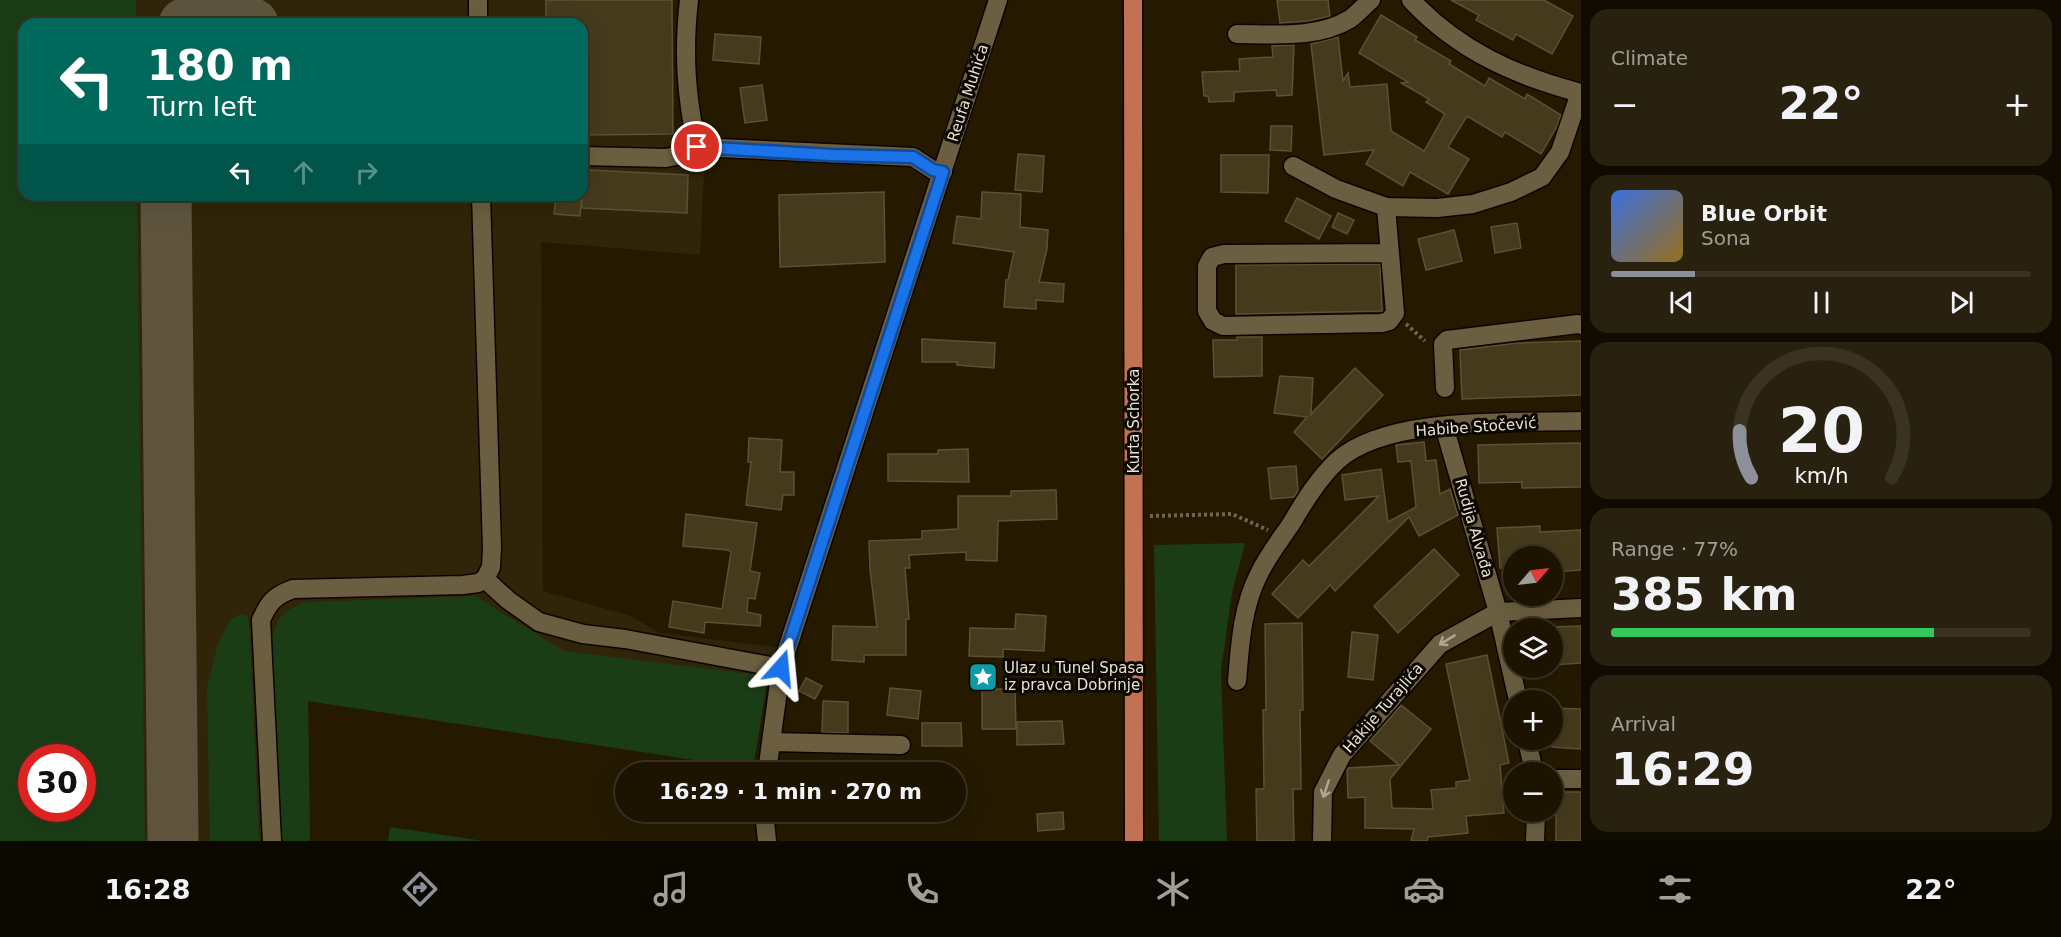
<!DOCTYPE html>
<html lang="en">
<head>
<meta charset="utf-8">
<style>
	:root { --surface:#1c1400; --page:#29210f; --text:#f1f3f6; --muted:#a09e99; --line:#3a3322; --accent:#8c9099 }
	body { margin:0; font-family:"DejaVu Sans",sans-serif; background:var(--page); color:var(--text); height:100vh; display:flex; flex-direction:column; font-size:22px; white-space:nowrap }
	* { box-sizing:border-box; margin:0 }
	p { font-size:20px; color:var(--muted) }
	.icon { flex:none; width:33px; height:33px; fill:none; stroke:currentColor; stroke-width:2; stroke-linecap:round; stroke-linejoin:round }
	.map { position:relative; flex:1; overflow:hidden }
	.details { display:flex; flex-direction:column; gap:9px; padding:9px; background:#0f0b00; width:480px }
	.details>* { flex:none }
	.guide { position:absolute; left:18px; top:18px; width:570px; height:183px; border-radius:18px; box-shadow:0 6px 24px #0002,0 0 0 2px var(--line); background:#00695c; color:#fff; overflow:hidden }
	.needle { width:39px; rotate:62deg }
	.tools { position:absolute; left:1503px; top:546px; display:grid; gap:12px }
	.tools a { display:grid; place-items:center; width:60px; height:60px; border-radius:50%; background:var(--surface); box-shadow:0 6px 24px #0002,0 0 0 2px var(--line); font-size:30px }
	.speed { position:absolute; left:18px; top:744px; display:flex; gap:12px; font-size:30px; font-weight:700; text-align:center }
	.speed>* { display:grid; place-content:center; width:78px; height:78px; border-radius:50%; background:var(--surface); box-shadow:0 6px 24px #0002,0 0 0 2px var(--line); line-height:1 }
	.speed .limit { border:9px solid #d22; background:#fff; color:#111 }
	.pin { position:absolute; display:grid; place-items:center; width:51px; height:51px; color:#fff; margin:-26px; border:3px solid #fff; border-radius:50%; box-shadow:0 2px 6px #0007 }
	.me { position:absolute; width:66px; margin:-33px; rotate:18deg; stroke-linejoin:round; filter:drop-shadow(0 0 4px #0008) }
	.turn { display:flex; align-items:center; gap:21px; height:126px; padding:0 30px; font-size:27px }
	.turn .icon { width:78px; height:78px; stroke-width:2.5 }
	.turn b { display:block; font-size:42px; line-height:51px }
	.lanes { display:flex; align-items:center; height:57px; padding:0 30px; background:#0003; justify-content:center; gap:30px; direction:ltr }
	.lanes .off { opacity:.35 }
	.big { font-size:45px; font-weight:700; line-height:1.1 }
	.details .tile { flex:1; display:flex; flex-direction:column; justify-content:center; gap:9px; min-width:0; padding:0 21px; border-radius:18px; background:var(--page) }
	.details .dial { align-items:center; gap:0 }
	.dial svg { height:156px; overflow:visible; fill:none; stroke:var(--line); stroke-width:7; stroke-linecap:round; text-anchor:middle }
	.dial text { fill:var(--text); stroke:none }
	.song { display:flex; align-items:center; gap:18px }
	.cover { width:72px; height:72px; border-radius:9px; background:linear-gradient(135deg,hsl(220 70% 55%),hsl(40 70% 35%)) }
	.played { height:6px; border-radius:3px; background:linear-gradient(90deg,var(--accent) 20%,var(--line) 20%) }
	.keys { display:flex; justify-content:space-around; direction:ltr }
	.heat { display:flex; justify-content:space-between; align-items:center; font-size:33px; direction:ltr }
	.charge { height:9px; border-radius:4px; background:linear-gradient(90deg,#34c759 77%,var(--line) 0) }
	.trip { position:absolute; left:615px; top:762px; width:351px; height:60px; border-radius:30px; background:var(--surface); box-shadow:0 6px 24px #0002,0 0 0 2px var(--line); font-weight:700; line-height:60px; text-align:center }
	.tab-bar { display:flex; height:96px; justify-content:space-around; align-items:center; background:#0b0800; color:var(--muted) }
	.tab-bar .icon { width:42px; height:42px }
	.tab-bar .current { color:var(--accent) }
	.tab-bar b { font-size:27px; color:var(--text) }
	main { display:flex; flex:1; min-height:0 }
	.map>svg:first-child { display:block }
	.built { fill:#302509; fill-rule:evenodd }
	.green { fill:#1a3d16; fill-rule:evenodd }
	.lines { fill:none; stroke-linecap:round; stroke-linejoin:round }
	.taxiway { stroke:#5e543e; stroke-width:51 }
	.building { fill:#453a1c; stroke:#5d5133; stroke-width:1.5 }
	.minor-casing { stroke:#0e0500; stroke-width:21 }
	.major-casing { stroke:#0e0500; stroke-width:21 }
	.path { stroke:#6f664f; stroke-width:4; stroke-dasharray:3 3; stroke-linecap:butt }
	.minor { stroke:#6c5f41; stroke-width:18 }
	.major { stroke:#c27253; stroke-width:18 }
	.oneway { stroke:#b1a790 }
	.route-casing { stroke:#114b97; stroke-width:15 }
	.route { stroke:#1a73e8; stroke-width:10 }
	.labels { text-anchor:middle; dominant-baseline:central; stroke-width:6; stroke-linejoin:round; paint-order:stroke }
	.street-label { font-size:15px; fill:#e9e2d1; stroke:#0a0600 }
	.poi-label { font-size:15px; fill:#e9e2d1; stroke:#0a0600; text-anchor:start }
</style>
</head>
<body>
<main>
<div class="map">
<svg width="1581" height="841" viewBox="0 0 1581 841">
	<rect width="100%" height="100%" fill="#251a00"/>
	<!-- built -->
	<path class="built" d="M 0,0 L 672,0 L 672,151 L 705,152 L 700,255 L 541,242 L 543,591 L 631,616 L 659,633 L 777,647 L 768,676 L 753,769 L 308,701 L 310,841 L 0,841 ZM 24,24 L 582,24 L 582,195 L 24,195 ZM 32,758 L 82,758 L 82,808 L 32,808 Z"/>
	<!-- green -->
	<g class="green">
		<path d="M 0,0 L 136,0 L 136,24 L 24,24 L 24,195 L 137,195 L 145,841 L 0,841 ZM 32,758 L 82,758 L 82,808 L 32,808 Z"/>
		<polygon points="1245,543 1232,593 1221,671 1227,841 1159,841 1154,545"/>
		<path d="M 475,596 L 564,651 L 768,676 L 753,769 L 308,701 L 310,841 L 278,841 L 271,640 C 277,617 285,609 307,602 Z"/>
		<polygon points="241,614 248,616 250,633 259,841 210,841 207,688 218,644 231,619"/>
		<polygon points="390,827 484,841 388,841"/>
	</g>
	<g class="lines">
		<!-- taxiway -->
		<g class="taxiway">
			<path d="M 184,24 C 208,11 229,10 253,24"/>
			<polyline points="166,195 173,841"/>
		</g>
	</g>
	<!-- building -->
	<g class="building">
		<polygon points="546,0 672,0 673,134 582,135 582,24 546,24"/>
		<polygon points="1277,0 1328,0 1330,16 1308,21 1280,23"/>
		<polygon points="1451,0 1544,0 1573,16 1552,54 1516,34 1513,40 1476,20 1479,15"/>
		<polygon points="1381,15 1417,37 1415,40 1451,61 1449,64 1485,86 1489,78 1525,99 1527,94 1561,115 1557,126 1541,154 1505,132 1502,137 1467,116 1448,147 1469,159 1448,194 1410,172 1403,186 1366,164 1374,150 1324,155 1311,44 1338,37 1343,81 1348,73 1350,87 1387,84 1391,131 1424,151 1445,114 1426,102 1429,99 1401,83 1408,82 1359,53"/>
		<polygon points="715,34 761,37 759,64 713,60"/>
		<polygon points="1294,45 1292,95 1277,96 1276,90 1234,92 1234,101 1209,102 1208,96 1204,96 1202,72 1240,71 1239,59 1273,57 1272,46"/>
		<polygon points="762,85 767,120 745,123 740,88"/>
		<polygon points="1271,126 1292,126 1291,151 1270,150"/>
		<polygon points="1018,154 1044,156 1042,192 1015,190"/>
		<polygon points="1221,155 1269,155 1268,193 1221,192"/>
		<polygon points="590,170 688,175 687,213 582,208 582,175 589,175"/>
		<polygon points="884,192 885,262 780,267 779,195"/>
		<polygon points="982,192 1021,194 1020,227 1048,230 1047,249 1039,282 1064,284 1063,302 1036,300 1036,309 1004,307 1006,280 1008,280 1014,252 953,243 957,216 981,219"/>
		<polygon points="556,195 582,195 580,216 554,214"/>
		<polygon points="1297,198 1331,216 1319,239 1285,221"/>
		<polygon points="1338,213 1354,220 1347,234 1332,227"/>
		<polygon points="1517,223 1521,248 1495,253 1491,227"/>
		<polygon points="1454,230 1462,261 1426,270 1418,239"/>
		<polygon points="1380,264 1382,311 1236,314 1236,265"/>
		<polygon points="1237,337 1262,337 1262,376 1214,377 1213,340 1237,340"/>
		<polygon points="922,339 995,343 994,368 957,365 957,362 922,362"/>
		<polygon points="1581,341 1581,395 1462,399 1460,350 1518,343"/>
		<polygon points="1355,368 1383,395 1322,459 1294,432 1307,417 1274,413 1280,376 1313,378 1311,414"/>
		<polygon points="749,438 782,440 780,472 794,472 794,495 783,495 781,510 746,505 751,462 748,462"/>
		<polygon points="1424,442 1426,461 1436,460 1440,494 1450,489 1458,515 1419,536 1409,517 1335,591 1330,585 1298,618 1272,594 1303,560 1309,566 1379,496 1345,500 1342,475 1381,469 1388,522 1416,507 1411,461 1398,462 1396,445"/>
		<polygon points="1581,443 1581,487 1522,488 1522,482 1479,483 1478,445"/>
		<polygon points="968,449 969,482 888,481 888,454 938,454 938,450"/>
		<polygon points="1296,466 1298,491 1294,497 1271,499 1268,468"/>
		<polygon points="1056,490 1057,519 998,521 997,561 966,560 966,552 909,555 910,568 905,568 909,619 906,619 906,655 864,655 864,662 832,660 833,626 877,627 870,569 869,541 922,539 922,531 958,529 958,496 1011,496 1011,491"/>
		<polygon points="686,514 757,523 750,571 760,573 755,599 748,598 747,612 761,615 760,626 705,622 704,633 669,627 673,601 722,609 731,552 728,550 683,546"/>
		<polygon points="1540,526 1540,532 1581,530 1581,570 1552,572 1552,556 1514,556 1514,567 1500,568 1497,528"/>
		<polygon points="1434,549 1459,575 1398,633 1374,606"/>
		<polygon points="1016,614 1046,616 1044,651 1003,649 1003,657 969,656 970,628 1015,629"/>
		<polygon points="1302,623 1303,710 1300,710 1301,789 1293,789 1294,841 1257,841 1256,789 1264,789 1263,710 1266,710 1265,624"/>
		<polygon points="1581,626 1581,663 1552,665 1552,627"/>
		<polygon points="1352,632 1378,635 1373,680 1348,677"/>
		<polygon points="1487,655 1509,763 1500,765 1504,813 1466,816 1468,833 1428,837 1427,841 1411,841 1414,829 1365,828 1365,797 1348,798 1347,770 1348,768 1399,765 1370,741 1401,705 1431,729 1390,779 1392,808 1433,809 1431,790 1456,788 1456,782 1470,780 1446,664"/>
		<polygon points="806,678 822,686 815,699 799,691"/>
		<polygon points="890,688 921,691 918,719 887,715"/>
		<polygon points="982,689 1015,689 1016,729 982,729"/>
		<polygon points="823,701 848,702 848,733 822,732"/>
		<polygon points="1552,708 1581,709 1581,749 1552,747"/>
		<polygon points="1062,721 1064,744 1017,745 1017,722"/>
		<polygon points="922,723 961,723 962,746 922,746"/>
		<rect x="1556" y="792" width="25" height="49"/>
		<polygon points="1063,812 1064,829 1038,831 1037,814"/>
	</g>
	<g class="lines">
		<!-- minor casing -->
		<g class="minor-casing">
			<g id="minor">
				<polyline points="478,0 478,24"/>
				<path d="M 1411,0 C 1458,50 1515,76 1581,93"/>
				<path d="M 1237,34 C 1274,34 1317,39 1350,19 C 1357,14 1364,6 1371,0"/>
				<polyline points="697,147 913,157 933,170 943,172"/>
				<path d="M 582,156 L 666,158 L 694,152 L 697,147 C 686,95 683,53 689,0"/>
				<polyline points="1293,166 1336,189 1386,207 1437,208 1473,204 1511,192 1542,177 1560,152 1580,93"/>
				<polyline points="481,195 492,548 491,567 485,579 508,600 539,622 583,634 625,639 781,668"/>
				<polyline points="1386,207 1395,313 1389,321 1382,323 1223,326 1213,321 1207,311 1207,266 1212,257 1224,254 1390,253"/>
				<polyline points="1445,388 1443,344 1447,340 1578,324 1581,325"/>
				<polyline points="1444,426 1498,612 1518,700"/>
				<path d="M 1237,681 C 1240,645 1242,607 1259,574 C 1267,557 1280,540 1291,524 C 1304,502 1318,479 1337,461 C 1387,415 1515,423 1581,421"/>
				<polyline points="1527,740 1534,772"/>
				<polyline points="772,742 901,745"/>
				<polyline points="767,772 781,668 998,0"/>
				<polyline points="1552,779 1581,779"/>
				<polyline points="764,812 767,841"/>
				<path d="M 272,841 L 261,620 C 269,602 274,596 293,589 L 463,585 L 478,583 L 485,579"/>
				<polyline points="1322,841 1323,792 1342,755 1440,644 1498,612 1581,608"/>
				<polyline points="1535,841 1536,812"/>
			</g>
		</g>
		<!-- major casing -->
		<g class="major-casing">
			<polyline id="major" points="1133,0 1134,841"/>
		</g>
		<!-- path -->
		<g class="path">
			<polyline points="1406,324 1425,341"/>
			<polyline points="1150,516 1232,514 1268,530"/>
		</g>
		<!-- minor -->
		<use href="#minor" class="minor"/>
		<!-- major -->
		<use href="#major" class="major"/>
	</g>
	<!-- one-way arrows -->
	<defs><path id="oneway-shaft" d="M-6 0H5M1.5-3L5.5 0L1.5 3" fill="none" stroke-width="1.6" stroke-linecap="round" stroke-linejoin="round" transform="scale(1.5)"/></defs>
	<g class="oneway">
		<use href="#oneway-shaft" transform="translate(1447 640) rotate(149)"/>
		<use href="#oneway-shaft" transform="translate(1326 789) rotate(108)"/>
	</g>
	<g class="lines">
		<!-- route casing -->
		<g class="route-casing">
			<polyline id="route" points="697,147 831,155 913,157 933,170 943,172 781,668"/>
		</g>
		<!-- route -->
		<use href="#route" class="route"/>
	</g>
	<!-- icons -->
	<defs>
		<g id="sight-square" transform="scale(1.5)"><rect x="-9" y="-9" width="18" height="18" rx="4" fill="#0f9aa8" stroke="#0a0600"/><path d="M0-6L1.8-2.2L6-1.7L2.9 1.2L3.7 5.4L0 3.3L-3.7 5.4L-2.9 1.2L-6-1.7L-1.8-2.2Z" fill="#fff"/></g>
	</defs>
	<g fill-rule="evenodd">
		<use href="#sight-square" x="983" y="677"/>
	</g>
	<g class="labels">
		<!-- street labels -->
		<g class="street-label">
			<text transform="translate(968 93) rotate(-72)">Reufa Muhića</text>
			<text transform="translate(1134 421) rotate(-90)">Kurta Schorka</text>
			<text transform="translate(1476 427) rotate(-4)">Habibe Stočević</text>
			<text transform="translate(1474 528) rotate(74)">Rudija Alvađa</text>
			<text transform="translate(1383 708) rotate(-49)">Hakije Turajlića</text>
		</g>
		<!-- poi labels -->
		<g class="poi-label">
			<text x="1004" y="668">Ulaz u Tunel Spasa<tspan x="1004" dy="17">iz pravca Dobrinje</tspan></text>
		</g>
	</g>
</svg>
<div class="tools">
<a><svg class="needle" viewBox="-14 -14 28 28"><path d="M0-13l5 13h-10z" fill="#e53935"/><path d="M0 13l5-13h-10z" fill="#a09e99"/></svg></a>
<a><svg class="icon" aria-label="layers" viewBox="0 0 24 24"><path d="M12 4l9 5-9 5-9-5zM3 14l9 5 9-5"/></svg></a>
<a>+</a>
<a>−</a>
</div>
<div class="speed"><div class="limit">30</div></div>
<div class="pin" style="left:697px;top:147px;background:#d93025"><svg class="icon" aria-label="arrive" viewBox="0 0 24 24"><path d="M6 21V4h12l-3 4 3 4H6"/></svg></div>
<svg class="me" style="left:781px;top:668px" viewBox="-20 -20 40 40"><path d="M0-17L14 15 0 8-14 15z" fill="#1a73e8" stroke="#fff" stroke-width="4"/></svg>
<div class="trip">16:29 · 1 min · 270 m</div>
<div class="guide">
<div class="turn"><svg class="icon" aria-label="left" viewBox="0 0 24 24"><path d="M17 20v-9H6M10 6l-5 5 5 5"/></svg><div><b>180 m</b>Turn left</div></div>
<div class="lanes"><svg class="icon" aria-label="left" viewBox="0 0 24 24"><path d="M17 20v-9H6M10 6l-5 5 5 5"/></svg><svg class="icon off" aria-label="ahead" viewBox="0 0 24 24"><path d="M12 20V5M6 11l6-6 6 6"/></svg><svg class="icon off" aria-label="right" viewBox="0 0 24 24"><path d="M7 20v-9h11M14 6l5 5-5 5"/></svg></div>
</div>
</div>
<section class="details">
<div class="tile"><p>Climate</p>
<div class="heat"><a>−</a><b class="big">22°</b><a>+</a></div>
</div>
<div class="tile">
<div class="song"><i class="cover"></i><div><b>Blue Orbit</b><p>Sona</p></div></div>
<div class="played"></div>
<div class="keys"><svg class="icon" aria-label="previous" viewBox="0 0 24 24"><path d="M18 5L8 12l10 7zM5 5v14"/></svg><svg class="icon" aria-label="pause" viewBox="0 0 24 24"><path d="M8 5v14M16 5v14"/></svg><svg class="icon" aria-label="next" viewBox="0 0 24 24"><path d="M6 5l10 7-10 7zM19 5v14"/></svg></div>
</div>
<div class="tile dial"><svg viewBox="0 0 100 80">
<path d="M14 69A42 42 0 1 1 86 69"/>
<path d="M14 69A42 42 0 0 1 8 45" stroke="#8c9099"/>
<text x="50" y="56" font-size="32" font-weight="700">20</text>
<text x="50" y="72" font-size="11">km/h</text>
</svg></div>
<div class="tile"><p>Range · 77%</p><b class="big">385 km</b><div class="charge"></div></div>
<div class="tile"><p>Arrival</p><b class="big">16:29</b></div>
</section>
</main>
<nav class="tab-bar">
<b>16:28</b>
<svg class="icon current" aria-label="directions" viewBox="0 0 24 24"><path d="M12 3l9 9-9 9-9-9zM9 14v-3h6M13 9l2 2-2 2"/></svg>
<svg class="icon" aria-label="music" viewBox="0 0 24 24"><path d="M9 18V5l10-2v13"/><circle cx="6" cy="18" r="3"/><circle cx="16" cy="16" r="3"/></svg>
<svg class="icon" aria-label="phone" viewBox="0 0 24 24"><path d="M5 4h4l2 5-3 2q2 4 5 5l2-3 5 2v4C11 20 4 13 5 4z"/></svg>
<svg class="icon" aria-label="climate" viewBox="0 0 24 24"><path d="M12 3v18M4 7l16 10M4 17L20 7"/></svg>
<svg class="icon" aria-label="car" viewBox="0 0 24 24"><path d="M5 17H2v-5l4-1 3-4h7l3 4 3 1v5h-3M9 17h6M6 11h13"/><circle cx="7" cy="17" r="2"/><circle cx="17" cy="17" r="2"/></svg>
<svg class="icon" aria-label="filters" viewBox="0 0 24 24"><path d="M4 7h16M4 17h16"/><circle cx="9" cy="7" r="2"/><circle cx="15" cy="17" r="2"/></svg>
<b>22°</b>
</nav>
</body>
</html>
